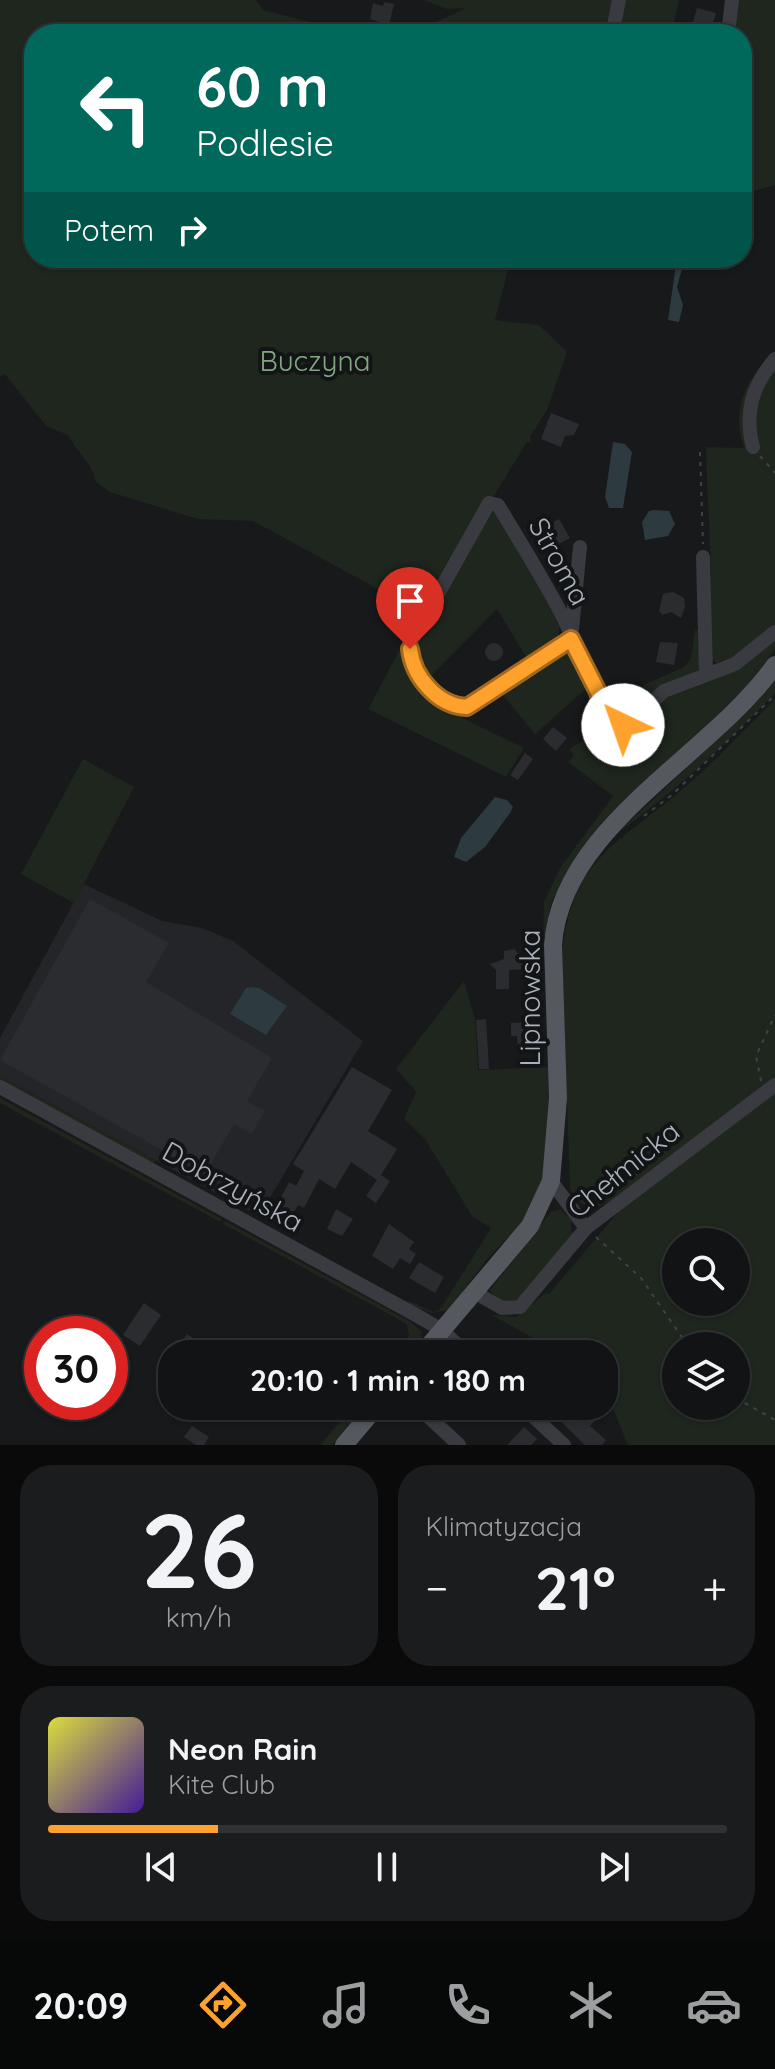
<!DOCTYPE html>
<html lang="pl">
<head>
<meta charset="utf-8">
<style>
	:root { --surface:#121314; --page:#1b1c1d; --text:#f1f3f6; --muted:#9c9ea0; --line:#313234; --accent:#fea22d }
	body { margin:0; font-family:Quicksand,sans-serif; background:var(--page); color:var(--text); height:100vh; display:flex; flex-direction:column; font-size:30px; white-space:nowrap }
	* { box-sizing:border-box; margin:0 }
	p { font-size:26px; color:var(--muted) }
	.icon { flex:none; width:44px; height:44px; fill:none; stroke:currentColor; stroke-width:2; stroke-linecap:round; stroke-linejoin:round }
	.map { position:relative; height:1445px; overflow:hidden }
	.sheet { display:flex; flex-direction:column; gap:20px; padding:20px; background:#0a0a0b; flex:1 }
	.sheet>* { flex:none }
	.banner { position:absolute; left:24px; top:24px; width:728px; height:244px; border-radius:32px; box-shadow:0 2px 6px #0004,0 0 0 2px var(--line); background:#00695c; color:#fff; overflow:hidden }
	.fabs { position:absolute; left:662px; top:1228px; display:grid; gap:16px }
	.fabs a { display:grid; place-items:center; width:88px; height:88px; border-radius:50%; background:var(--surface); box-shadow:0 2px 6px #0004,0 0 0 2px var(--line); font-size:40px }
	.speed { position:absolute; left:24px; top:1316px; display:flex; gap:16px; font-size:40px; font-weight:700; text-align:center }
	.speed>* { display:grid; place-content:center; width:104px; height:104px; border-radius:50%; background:var(--surface); box-shadow:0 2px 6px #0004,0 0 0 2px var(--line); line-height:1 }
	.speed .limit { border:12px solid #d22; background:#fff; color:#111 }
	.pin { position:absolute; display:grid; place-items:center; width:68px; height:68px; color:#fff; margin:-82px -34px; border-radius:50% 50% 50% 0; rotate:-45deg; box-shadow:0 0 8px #0007 }
	.pin .icon { rotate:45deg }
	.me { position:absolute; width:88px; margin:-44px; rotate:318deg; stroke-linejoin:round; filter:drop-shadow(0 0 6px #0008) }
	.turn { display:flex; align-items:center; gap:28px; height:168px; padding:0 40px; font-size:36px }
	.turn .icon { width:104px; height:104px; stroke-width:2.5 }
	.turn b { display:block; font-size:56px; line-height:68px }
	.then { display:flex; align-items:center; height:76px; padding:0 40px; background:#0003; gap:16px; font-size:30px }
	.big { font-size:60px; font-weight:800; line-height:1.1 }
	.sheet .tile { flex:1; display:flex; flex-direction:column; justify-content:center; gap:12px; min-width:0; padding:0 28px; border-radius:32px; background:var(--page) }
	.sheet .dial { align-items:center; gap:0 }
	.dial b { font-size:104px; line-height:1 }
	.song { display:flex; align-items:center; gap:24px }
	.cover { width:96px; height:96px; border-radius:12px; background:linear-gradient(135deg,hsl(60 70% 55%),hsl(260 70% 35%)) }
	.played { height:8px; border-radius:4px; background:linear-gradient(90deg,var(--accent) 25%,var(--line) 25%) }
	.keys { display:flex; justify-content:space-around; direction:ltr }
	.heat { display:flex; justify-content:space-between; align-items:center; font-size:44px; direction:ltr }
	.sheet .tiles { flex:1; display:grid; gap:20px; grid-template-columns:1fr 1fr }
	.tile:last-child { grid-column:span 2 }
	.trip { position:absolute; left:158px; top:1340px; width:460px; height:80px; border-radius:32px; background:var(--surface); box-shadow:0 2px 6px #0004,0 0 0 2px var(--line); font-weight:800; line-height:80px; text-align:center }
	.tabs { display:flex; height:128px; justify-content:space-around; align-items:center; background:#070808; color:var(--muted) }
	.tabs .icon { width:56px; height:56px }
	.tabs .active { color:var(--accent) }
	.tabs b { font-size:36px; color:var(--text) }
	.map>svg:first-child { display:block }
	.built { fill:#242528 }
	.green { fill:#1e261e; fill-rule:evenodd }
	.water { fill:#2d3a40 }
	.building { fill:#2b2c2f }
	.lines { fill:none; stroke-linecap:round; stroke-linejoin:round }
	.path { stroke:#3f4247; stroke-width:2; stroke-dasharray:4 6; stroke-linecap:butt }
	.minor { stroke:#393b40; stroke-width:14 }
	.major { stroke:#55585f; stroke-width:18 }
	.route-casing { stroke:#a5691d; stroke-width:20 }
	.route { stroke:#fea22d; stroke-width:14 }
	.labels { text-anchor:middle; dominant-baseline:central; stroke-width:8; stroke-linejoin:round; paint-order:stroke }
	.park-label { font-size:28px; fill:#82a780; stroke:#131416 }
	.street-label { font-size:28px; fill:#aab1bb; stroke:#131416 }
</style>
</head>
<body>
<div class="map">
<svg width="775" height="1445" viewBox="0 0 775 1445">
	<rect width="100%" height="100%" fill="#18191b"/>
	<!-- built -->
	<polygon class="built" points="84,884 162,921 202,928 233,941 363,1041 259,1216 0,1076 0,1038"/>
	<!-- green -->
	<g class="green">
		<path d="M 0,0 L 256,0 L 263,10 L 342,30 L 417,31 L 466,8 L 447,9 L 424,0 L 613,0 L 607,29 L 622,34 L 34,34 L 34,258 L 511,258 L 495,320 L 539,325 L 567,352 L 547,410 L 530,437 L 532,444 L 527,442 L 492,499 L 560,626 L 557,638 L 526,657 L 497,609 L 430,677 L 439,691 L 458,701 L 452,713 L 524,748 L 506,777 L 368,709 L 420,612 L 253,521 L 198,519 L 110,492 L 96,482 C 92,462 77,453 68,435 L 46,426 L 5,374 L 0,377 Z"/>
		<polygon points="622,0 679,0 672,34 618,23"/>
		<polygon points="734,0 775,0 775,185 750,192 742,189 742,34 730,34"/>
		<path d="M 775,349 L 748,396 L 744,424 L 749,446 L 757,445 C 751,416 756,393 775,369 L 775,626 L 733,658 L 716,663 C 701,652 711,627 711,610 C 712,556 707,501 706,447 L 744,448 C 730,404 747,381 775,349 Z"/>
		<polygon points="695,630 700,631 701,669 647,695 627,716 615,717 606,705 620,711 642,686 684,667 691,658"/>
		<path d="M 775,639 L 775,649 L 752,681 L 578,854 L 552,901 L 543,943 L 544,902 L 560,868 L 613,796 L 568,762 L 574,756 L 569,749 L 605,727 C 633,742 638,714 656,703 C 673,693 691,685 709,681 Z"/>
		<polygon points="559,652 569,654 588,687 535,734 498,689"/>
		<path d="M 775,679 L 775,693 C 726,745 673,793 615,835 L 741,717 Z"/>
		<path d="M 775,699 L 775,1445 L 628,1445 L 604,1387 L 604,1354 L 562,1354 L 492,1315 L 516,1317 L 546,1293 L 549,1294 L 626,1203 L 619,1195 C 599,1209 583,1215 570,1189 L 562,954 C 572,860 613,847 678,793 C 712,764 744,731 775,699 ZM 676,1242 L 736,1242 L 736,1302 L 676,1302 ZM 676,1346 L 736,1346 L 736,1406 L 676,1406 Z"/>
		<polygon points="83,759 134,787 74,903 21,874"/>
		<polygon points="464,981 475,1019 478,1070 548,1067 549,1137 544,1176 525,1220 487,1259 449,1310 432,1313 408,1304 409,1301 434,1312 441,1308 491,1228 472,1216 425,1139 404,1119 416,1092 396,1069"/>
		<polygon points="0,1076 155,1160 153,1164 0,1080"/>
		<polygon points="0,1098 222,1219 220,1222 0,1103"/>
		<path d="M 560,1209 L 571,1219 L 572,1237 L 523,1298 C 510,1303 497,1304 490,1290 L 551,1212 Z"/>
		<polygon points="225,1221 409,1321 421,1331 421,1341 410,1354 395,1354 409,1336 407,1324 223,1224"/>
		<polygon points="354,1406 365,1406 332,1445 320,1445"/>
	</g>
	<!-- water -->
	<g class="water">
		<polygon points="677,258 685,258 677,287 683,305 679,322 668,320"/>
		<polygon points="613,442 625,444 632,452 623,508 609,508 605,497"/>
		<polygon points="655,510 669,511 675,524 668,536 645,540 642,522 649,511"/>
		<polygon points="495,797 507,800 513,807 510,813 485,847 466,862 454,857 461,838"/>
		<polygon points="251,987 259,988 287,1006 266,1035 230,1014 246,988"/>
	</g>
	<!-- building -->
	<g class="building">
		<polygon points="384,2 394,4 389,25 370,19 373,3 383,6"/>
		<polygon points="697,8 716,13 712,27 693,22"/>
		<polygon points="551,413 579,424 574,435 565,436 561,447 541,439"/>
		<polygon points="547,516 550,524 559,519 570,538 545,551 531,526"/>
		<polygon points="673,592 684,598 685,607 681,618 671,612 662,615 659,611 663,594"/>
		<polygon points="660,642 678,643 674,665 656,662"/>
		<circle cx="494" cy="652" r="9"/>
		<polygon points="553,727 567,738 556,751 543,739"/>
		<polygon points="525,753 533,759 518,780 510,775"/>
		<polygon points="90,899 169,943 146,982 272,1058 247,1101 265,1111 252,1134 234,1124 205,1174 0,1060"/>
		<polygon points="514,949 520,955 527,955 528,969 509,970 509,989 496,989 496,970 490,964 504,959 504,951"/>
		<polygon points="486,1019 489,1069 479,1069 476,1020"/>
		<polygon points="530,1022 532,1047 518,1048 517,1036 511,1036 511,1023"/>
		<polygon points="352,1067 392,1090 368,1131 397,1149 381,1175 390,1181 376,1203 366,1196 377,1180 351,1162 335,1189 319,1179 304,1208 298,1205 293,1214 281,1207 284,1201 280,1199 289,1182 296,1186 304,1171 293,1164"/>
		<polygon points="336,1209 353,1219 342,1236 327,1229"/>
		<polygon points="389,1224 414,1242 409,1249 416,1254 410,1264 400,1258 393,1269 372,1256"/>
		<polygon points="419,1262 444,1277 435,1293 409,1278"/>
		<polygon points="144,1303 161,1315 140,1346 123,1335"/>
		<polygon points="187,1334 199,1342 191,1354 174,1354"/>
		<polygon points="545,1406 563,1406 574,1417 579,1412 586,1418 597,1406 609,1406 590,1426 606,1440 602,1445 585,1445"/>
		<polygon points="192,1426 209,1437 204,1445 196,1445 184,1437"/>
		<polygon points="524,1427 537,1439 531,1445 507,1445"/>
	</g>
	<g class="lines">
		<!-- path -->
		<g class="path">
			<polyline points="700,452 703,544"/>
			<polyline points="760,456 775,473"/>
			<polyline points="644,816 673,794 775,695"/>
			<polyline points="761,1081 756,1056 775,1015"/>
			<polyline points="596,1237 641,1278 688,1346"/>
			<polyline points="736,1398 775,1420"/>
		</g>
		<!-- minor -->
		<g class="minor">
			<polyline points="614,25 619,0"/>
			<polyline points="728,34 732,0"/>
			<path d="M 753,447 C 744,413 752,386 775,359"/>
			<path d="M 580,547 L 571,639 L 473,706 C 442,713 404,672 411,642 L 489,503 L 498,505 C 520,542 543,578 563,617 C 573,637 579,658 590,678 C 599,694 599,716 617,724 L 632,721 L 664,691 L 735,664 L 775,632"/>
			<polyline points="703,557 706,673"/>
			<polyline points="0,1087 416,1315 442,1330 467,1354"/>
			<polyline points="551,1181 586,1228"/>
			<polyline points="474,1292 502,1308 520,1307 586,1228 775,1085"/>
			<polyline points="417,1406 459,1445"/>
			<polyline points="522,1406 564,1445"/>
		</g>
		<!-- major -->
		<g class="major">
			<path d="M 422,1354 L 530,1226 L 551,1181 L 558,1098 L 553,945 C 561,826 711,756 775,665"/>
			<polyline points="344,1445 377,1406"/>
		</g>
	</g>
	<g class="lines">
		<!-- route casing -->
		<g class="route-casing">
			<path id="route" d="M 410,649 C 413,677 438,706 467,707 L 571,639 L 598,692 L 603,712 L 611,722 L 623,725"/>
		</g>
		<!-- route -->
		<use href="#route" class="route"/>
	</g>
	<g class="labels">
		<!-- park labels -->
		<g class="park-label">
			<text x="315" y="360">Buczyna</text>
		</g>
		<!-- street labels -->
		<g class="street-label">
			<text transform="translate(560 561) rotate(61)">Stroma</text>
			<text transform="translate(529 998) rotate(-90)">Lipnowska</text>
			<text transform="translate(623 1169) rotate(-39)">Chełmicka</text>
			<text transform="translate(233 1186) rotate(29)">Dobrzyńska</text>
		</g>
	</g>
</svg>
<div class="fabs">
<a><svg class="icon" aria-label="search" viewBox="0 0 24 24"><circle cx="10" cy="10" r="6"/><path d="M15 15l6 6"/></svg></a>
<a><svg class="icon" aria-label="layers" viewBox="0 0 24 24"><path d="M12 4l9 5-9 5-9-5zM3 14l9 5 9-5"/></svg></a>
</div>
<div class="speed"><div class="limit">30</div></div>
<div class="pin" style="left:410px;top:649px;background:#d93025"><svg class="icon" aria-label="arrive" viewBox="0 0 24 24"><path d="M6 21V4h12l-3 4 3 4H6"/></svg></div>
<svg class="me" style="left:623px;top:725px" viewBox="-20 -20 40 40"><circle r="19" fill="#fff"/><path d="M0-13L10 11 0 6-10 11z" fill="#fea22d"/></svg>
<div class="trip">20:10 · 1 min · 180 m</div>
<div class="banner">
<div class="turn"><svg class="icon" aria-label="left" viewBox="0 0 24 24"><path d="M17 20v-9H6M10 6l-5 5 5 5"/></svg><div><b>60 m</b>Podlesie</div></div>
<div class="then">Potem<svg class="icon" aria-label="right" viewBox="0 0 24 24"><path d="M7 20v-9h11M14 6l5 5-5 5"/></svg></div>
</div>
</div>
<section class="sheet">
<div class="tiles">
<div class="tile dial"><b>26</b><p>km/h</p></div>
<div class="tile"><p>Klimatyzacja</p>
<div class="heat"><a>−</a><b class="big">21°</b><a>+</a></div>
</div>
<div class="tile">
<div class="song"><i class="cover"></i><div><b>Neon Rain</b><p>Kite Club</p></div></div>
<div class="played"></div>
<div class="keys"><svg class="icon" aria-label="previous" viewBox="0 0 24 24"><path d="M18 5L8 12l10 7zM5 5v14"/></svg><svg class="icon" aria-label="pause" viewBox="0 0 24 24"><path d="M8 5v14M16 5v14"/></svg><svg class="icon" aria-label="next" viewBox="0 0 24 24"><path d="M6 5l10 7-10 7zM19 5v14"/></svg></div>
</div>
</div>
</section>
<nav class="tabs">
<b>20:09</b>
<svg class="icon active" aria-label="directions" viewBox="0 0 24 24"><path d="M12 3l9 9-9 9-9-9zM9 14v-3h6M13 9l2 2-2 2"/></svg>
<svg class="icon" aria-label="music" viewBox="0 0 24 24"><path d="M9 18V5l10-2v13"/><circle cx="6" cy="18" r="3"/><circle cx="16" cy="16" r="3"/></svg>
<svg class="icon" aria-label="phone" viewBox="0 0 24 24"><path d="M5 4h4l2 5-3 2q2 4 5 5l2-3 5 2v4C11 20 4 13 5 4z"/></svg>
<svg class="icon" aria-label="climate" viewBox="0 0 24 24"><path d="M12 3v18M4 7l16 10M4 17L20 7"/></svg>
<svg class="icon" aria-label="car" viewBox="0 0 24 24"><path d="M5 17H2v-5l4-1 3-4h7l3 4 3 1v5h-3M9 17h6M6 11h13"/><circle cx="7" cy="17" r="2"/><circle cx="17" cy="17" r="2"/></svg>
</nav>
</body>
</html>
